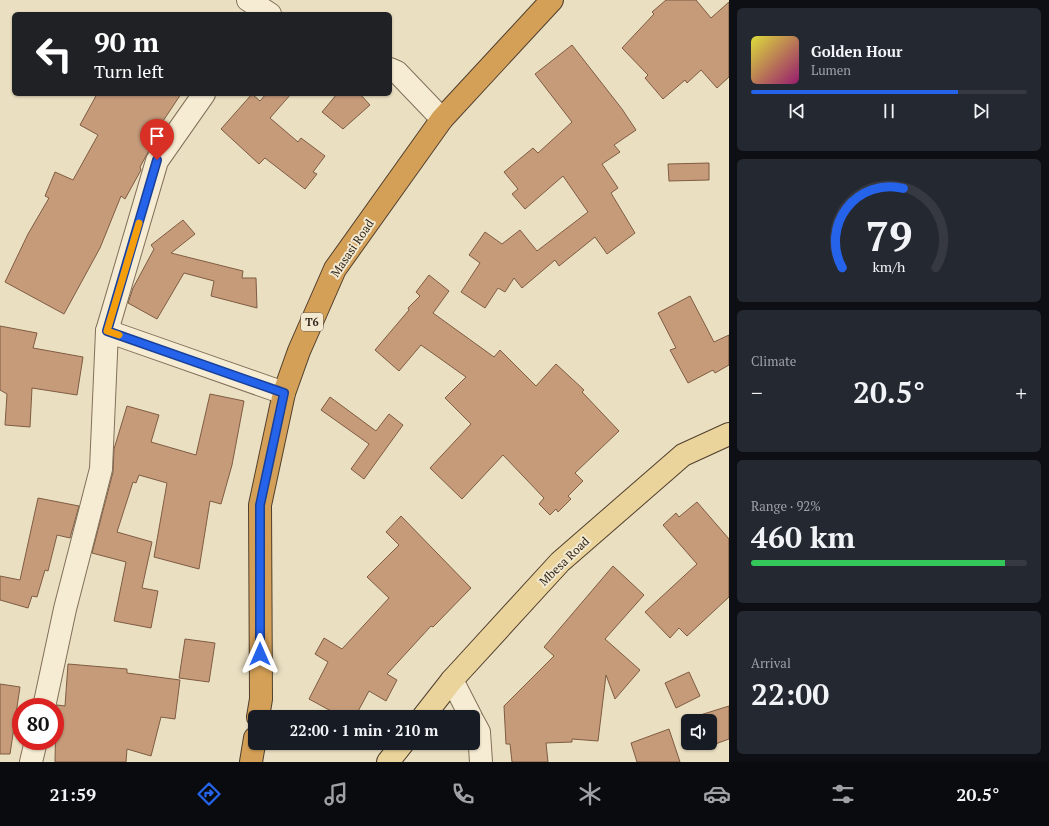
<!DOCTYPE html>
<html lang="en">
<head>
<meta charset="utf-8">
<style>
	:root { --surface:#171b24; --page:#242831; --text:#f1f3f6; --muted:#9ea1a6; --line:#363941; --accent:#2563eb }
	body { margin:0; font-family:"PT Serif",serif; background:var(--page); color:var(--text); height:100vh; display:flex; flex-direction:column; font-size:15px; white-space:nowrap }
	* { box-sizing:border-box; margin:0 }
	p { font-size:13px; color:var(--muted) }
	.icon { flex:none; width:22px; height:22px; fill:none; stroke:currentColor; stroke-width:2; stroke-linecap:round; stroke-linejoin:round }
	.map { position:relative; flex:1; overflow:hidden }
	.details { display:flex; flex-direction:column; gap:8px; padding:8px; background:#0d0f14; width:320px }
	.details>* { flex:none }
	.banner { position:absolute; left:12px; top:12px; width:380px; height:84px; border-radius:6px; box-shadow:0 1px 3px #0004; background:#202124; color:#fff; overflow:hidden }
	.tools { position:absolute; left:681px; top:714px; display:grid; gap:8px }
	.tools a { display:grid; place-items:center; width:36px; height:36px; border-radius:6px; background:var(--surface); box-shadow:0 1px 3px #0004; font-size:20px }
	.speed { position:absolute; left:12px; top:698px; display:flex; gap:8px; font-size:20px; font-weight:700; text-align:center }
	.speed>* { display:grid; place-content:center; width:52px; height:52px; border-radius:50%; background:var(--surface); box-shadow:0 1px 3px #0004; line-height:1 }
	.speed .limit { border:6px solid #d22; background:#fff; color:#111 }
	.pin { position:absolute; display:grid; place-items:center; width:34px; height:34px; color:#fff; margin:-41px -17px; border-radius:50% 50% 50% 0; rotate:-45deg; box-shadow:0 0 4px #0007 }
	.pin .icon { rotate:45deg }
	.me { position:absolute; width:44px; margin:-22px; rotate:0deg; stroke-linejoin:round; filter:drop-shadow(0 0 3px #0008) }
	.turn { display:flex; align-items:center; gap:14px; height:84px; padding:0 16px; font-size:18px }
	.turn .icon { width:52px; height:52px; stroke-width:2.5 }
	.turn b { display:block; font-size:28px; line-height:34px }
	.big { font-size:30px; font-weight:700; line-height:1.1 }
	.details .widget { flex:1; display:flex; flex-direction:column; justify-content:center; gap:6px; min-width:0; padding:0 14px; border-radius:6px; background:var(--page) }
	.details .dial { align-items:center; gap:0 }
	.dial svg { height:104px; overflow:visible; fill:none; stroke:var(--line); stroke-width:7; stroke-linecap:round; text-anchor:middle }
	.dial text { fill:var(--text); stroke:none }
	.song { display:flex; align-items:center; gap:12px }
	.cover { width:48px; height:48px; border-radius:6px; background:linear-gradient(135deg,hsl(60 70% 55%),hsl(320 70% 35%)) }
	.played { height:4px; border-radius:2px; background:linear-gradient(90deg,var(--accent) 75%,var(--line) 75%) }
	.keys { display:flex; justify-content:space-around; direction:ltr }
	.heat { display:flex; justify-content:space-between; align-items:center; font-size:22px; direction:ltr }
	.charge { height:6px; border-radius:3px; background:linear-gradient(90deg,#34c759 92%,var(--line) 0) }
	.trip { position:absolute; left:248px; top:710px; width:232px; height:40px; border-radius:6px; background:var(--surface); box-shadow:0 1px 3px #0004; font-weight:700; line-height:40px; text-align:center }
	.dock { display:flex; height:64px; justify-content:space-around; align-items:center; background:#090b0e; color:var(--muted) }
	.dock .icon { width:28px; height:28px }
	.dock .current { color:var(--accent) }
	.dock b { font-size:18px; color:var(--text) }
	main { display:flex; flex:1; min-height:0 }
	.map>svg:first-child { display:block }
	.building { fill:#c59b7a; stroke:#7f5c42 }
	.lines { fill:none; stroke-linecap:round; stroke-linejoin:round }
	.minor-casing { stroke:#82705a; stroke-width:24 }
	.major-casing { stroke:#503f2e; stroke-width:24 }
	.highway-casing { stroke:#503f2e; stroke-width:24 }
	.minor { stroke:#f6ecd3; stroke-width:22 }
	.major { stroke:#ebd49b; stroke-width:22 }
	.highway { stroke:#d4a057; stroke-width:22 }
	.route-casing { stroke:#184099; stroke-width:10 }
	.route { stroke:#2563eb; stroke-width:7 }
	.slow { stroke:#f59e0b; stroke-width:7 }
	.labels { text-anchor:middle; dominant-baseline:central; stroke-width:4; stroke-linejoin:round; paint-order:stroke }
	.shield { fill:#f2e9d0; stroke:#6c6253; stroke-width:1 }
	.shield-label { font-size:11px; font-weight:bold; fill:#33281d }
	.street-label { font-size:12px; fill:#33281d; stroke:#f2e9d0 }
</style>
</head>
<body>
<main>
<div class="map">
<svg width="729" height="762" viewBox="0 0 729 762">
	<rect width="100%" height="100%" fill="#eadfc1"/>
	<!-- building -->
	<g class="building">
		<polygon points="666,0 696,0 711,18 729,2 729,77 717,88 701,70 687,83 685,80 663,99 645,78 648,75 622,48 654,14 652,12"/>
		<polygon points="572,45 622,109 636,130 614,145 620,152 602,164 618,188 611,193 635,233 607,254 595,237 559,266 555,260 522,288 514,278 505,292 498,288 485,308 461,292 480,263 469,255 485,232 502,244 520,230 537,251 588,212 563,176 525,209 512,194 518,189 504,172 533,148 538,153 572,122 535,74"/>
		<polygon points="97,94 181,94 161,124 163,125 147,154 140,167 141,170 125,199 121,196 100,248 64,314 5,282 28,234 49,198 45,196 55,172 73,180 98,135 80,125"/>
		<polygon points="252,94 260,101 266,94 291,94 270,118 298,142 301,138 325,156 313,172 317,174 305,189 265,158 259,164 221,129"/>
		<polygon points="337,94 360,94 370,105 343,129 322,112"/>
		<polygon points="709,163 709,180 669,181 668,164"/>
		<polygon points="183,220 195,234 171,253 243,271 242,278 256,278 257,308 211,296 214,281 184,273 157,319 128,303 133,288 154,249 151,245"/>
		<polygon points="429,275 449,291 433,313 494,357 500,350 536,386 556,364 584,390 582,392 619,431 575,473 583,481 568,496 571,499 558,512 556,509 550,515 539,504 544,498 503,455 462,499 430,468 471,424 445,398 466,377 421,345 399,371 375,350 409,310 408,308 420,296 416,292"/>
		<polygon points="690,296 714,342 729,335 729,365 715,373 713,370 688,383 670,350 676,348 658,313"/>
		<polygon points="0,326 37,333 33,348 83,357 77,395 32,388 30,427 5,425 7,394 0,390"/>
		<polygon points="210,394 244,401 232,465 221,504 210,501 199,569 154,557 167,483 139,475 136,483 133,482 117,532 152,542 142,588 158,591 151,628 114,621 126,562 92,553 113,472 114,449 127,406 159,415 151,442 196,455"/>
		<polygon points="330,397 376,431 389,414 403,425 364,479 351,469 369,444 321,410"/>
		<polygon points="38,498 79,506 70,538 57,535 48,571 45,570 37,597 32,596 28,608 0,600 0,576 20,580"/>
		<polygon points="697,502 729,539 729,597 687,636 679,628 670,638 645,612 697,564 663,525 676,513 679,517"/>
		<polygon points="401,516 471,588 433,627 431,626 387,674 397,680 386,701 369,691 355,717 342,717 309,699 328,662 315,654 324,638 342,649 389,598 367,577 399,545 386,532"/>
		<polygon points="613,566 644,595 605,639 640,670 615,699 606,675 598,741 572,739 572,742 546,743 548,762 512,762 510,744 506,744 504,706 554,656 544,647"/>
		<polygon points="185,639 215,643 209,682 179,678"/>
		<polygon points="68,664 127,669 127,673 180,680 175,719 161,717 151,756 127,749 126,762 55,762 56,710 57,705 65,706"/>
		<polygon points="689,672 700,696 676,708 665,683"/>
		<polygon points="0,684 20,687 10,754 0,754"/>
		<polygon points="729,706 729,739 710,746 710,721 699,721 697,716"/>
		<polygon points="669,729 680,762 637,762 631,743"/>
	</g>
	<g class="lines">
		<!-- minor casing -->
		<g class="minor-casing">
			<g id="minor">
				<polyline points="248,0 270,14"/>
				<polyline points="390,69 397,72 442,119"/>
				<polyline points="107,331 284,393"/>
				<polyline points="452,680 471,717"/>
				<polyline points="44,707 65,609 101,469 107,331 157,161 204,94"/>
				<polyline points="473,721 479,732 481,762"/>
				<polyline points="31,762 36,741"/>
			</g>
		</g>
		<!-- major casing -->
		<g class="major-casing">
			<g id="major">
				<polyline points="423,717 452,680 560,562 683,455 729,434"/>
				<polyline points="388,762 403,743"/>
			</g>
		</g>
		<!-- highway casing -->
		<g class="highway-casing">
			<g id="highway">
				<polyline points="258,717 261,699 260,505 284,393 299,351 335,269 442,119 552,0"/>
				<polyline points="251,762 255,738"/>
			</g>
		</g>
		<!-- minor -->
		<use href="#minor" class="minor"/>
		<!-- major -->
		<use href="#major" class="major"/>
		<!-- highway -->
		<use href="#highway" class="highway"/>
	</g>
	<g class="lines">
		<!-- route casing -->
		<g class="route-casing">
			<polyline id="route" points="157,160 107,331 284,393 260,505 260,654"/>
		</g>
		<!-- route -->
		<use href="#route" class="route"/>
		<!-- slow -->
		<polyline class="slow" points="119,335 107,331 139,223"/>
	</g>
	<g class="labels">
		<!-- shield labels -->
		<rect class="shield" x="301" y="313" width="22" height="18" rx="3"/>
		<g class="shield-label">
			<text x="312" y="322">T6</text>
		</g>
		<!-- street labels -->
		<g class="street-label">
			<text transform="translate(352 248) rotate(-56)">Masasi Road</text>
			<text transform="translate(564 561) rotate(-44)">Mbesa Road</text>
		</g>
	</g>
</svg>
<div class="tools">
<a><svg class="icon" aria-label="sound" viewBox="0 0 24 24"><path d="M4 9h4l5-4v14l-5-4H4zM17 9q2 3 0 6"/></svg></a>
</div>
<div class="speed"><div class="limit">80</div></div>
<div class="pin" style="left:157px;top:160px;background:#d93025"><svg class="icon" aria-label="arrive" viewBox="0 0 24 24"><path d="M6 21V4h12l-3 4 3 4H6"/></svg></div>
<svg class="me" style="left:260px;top:654px" viewBox="-20 -20 40 40"><path d="M0-17L14 15 0 8-14 15z" fill="#2563eb" stroke="#fff" stroke-width="4"/></svg>
<div class="trip">22:00 · 1 min · 210 m</div>
<div class="banner">
<div class="turn"><svg class="icon" aria-label="left" viewBox="0 0 24 24"><path d="M17 20v-9H6M10 6l-5 5 5 5"/></svg><div><b>90 m</b>Turn left</div></div>
</div>
</div>
<section class="details">
<div class="widget">
<div class="song"><i class="cover"></i><div><b>Golden Hour</b><p>Lumen</p></div></div>
<div class="played"></div>
<div class="keys"><svg class="icon" aria-label="previous" viewBox="0 0 24 24"><path d="M18 5L8 12l10 7zM5 5v14"/></svg><svg class="icon" aria-label="pause" viewBox="0 0 24 24"><path d="M8 5v14M16 5v14"/></svg><svg class="icon" aria-label="next" viewBox="0 0 24 24"><path d="M6 5l10 7-10 7zM19 5v14"/></svg></div>
</div>
<div class="widget dial"><svg viewBox="0 0 100 80">
<path d="M14 69A42 42 0 1 1 86 69"/>
<path d="M14 69A42 42 0 0 1 61 8" stroke="#2563eb"/>
<text x="50" y="56" font-size="32" font-weight="700">79</text>
<text x="50" y="72" font-size="11">km/h</text>
</svg></div>
<div class="widget"><p>Climate</p>
<div class="heat"><a>−</a><b class="big">20.5°</b><a>+</a></div>
</div>
<div class="widget"><p>Range · 92%</p><b class="big">460 km</b><div class="charge"></div></div>
<div class="widget"><p>Arrival</p><b class="big">22:00</b></div>
</section>
</main>
<nav class="dock">
<b>21:59</b>
<svg class="icon current" aria-label="directions" viewBox="0 0 24 24"><path d="M12 3l9 9-9 9-9-9zM9 14v-3h6M13 9l2 2-2 2"/></svg>
<svg class="icon" aria-label="music" viewBox="0 0 24 24"><path d="M9 18V5l10-2v13"/><circle cx="6" cy="18" r="3"/><circle cx="16" cy="16" r="3"/></svg>
<svg class="icon" aria-label="phone" viewBox="0 0 24 24"><path d="M5 4h4l2 5-3 2q2 4 5 5l2-3 5 2v4C11 20 4 13 5 4z"/></svg>
<svg class="icon" aria-label="climate" viewBox="0 0 24 24"><path d="M12 3v18M4 7l16 10M4 17L20 7"/></svg>
<svg class="icon" aria-label="car" viewBox="0 0 24 24"><path d="M5 17H2v-5l4-1 3-4h7l3 4 3 1v5h-3M9 17h6M6 11h13"/><circle cx="7" cy="17" r="2"/><circle cx="17" cy="17" r="2"/></svg>
<svg class="icon" aria-label="filters" viewBox="0 0 24 24"><path d="M4 7h16M4 17h16"/><circle cx="9" cy="7" r="2"/><circle cx="15" cy="17" r="2"/></svg>
<b>20.5°</b>
</nav>
</body>
</html>
